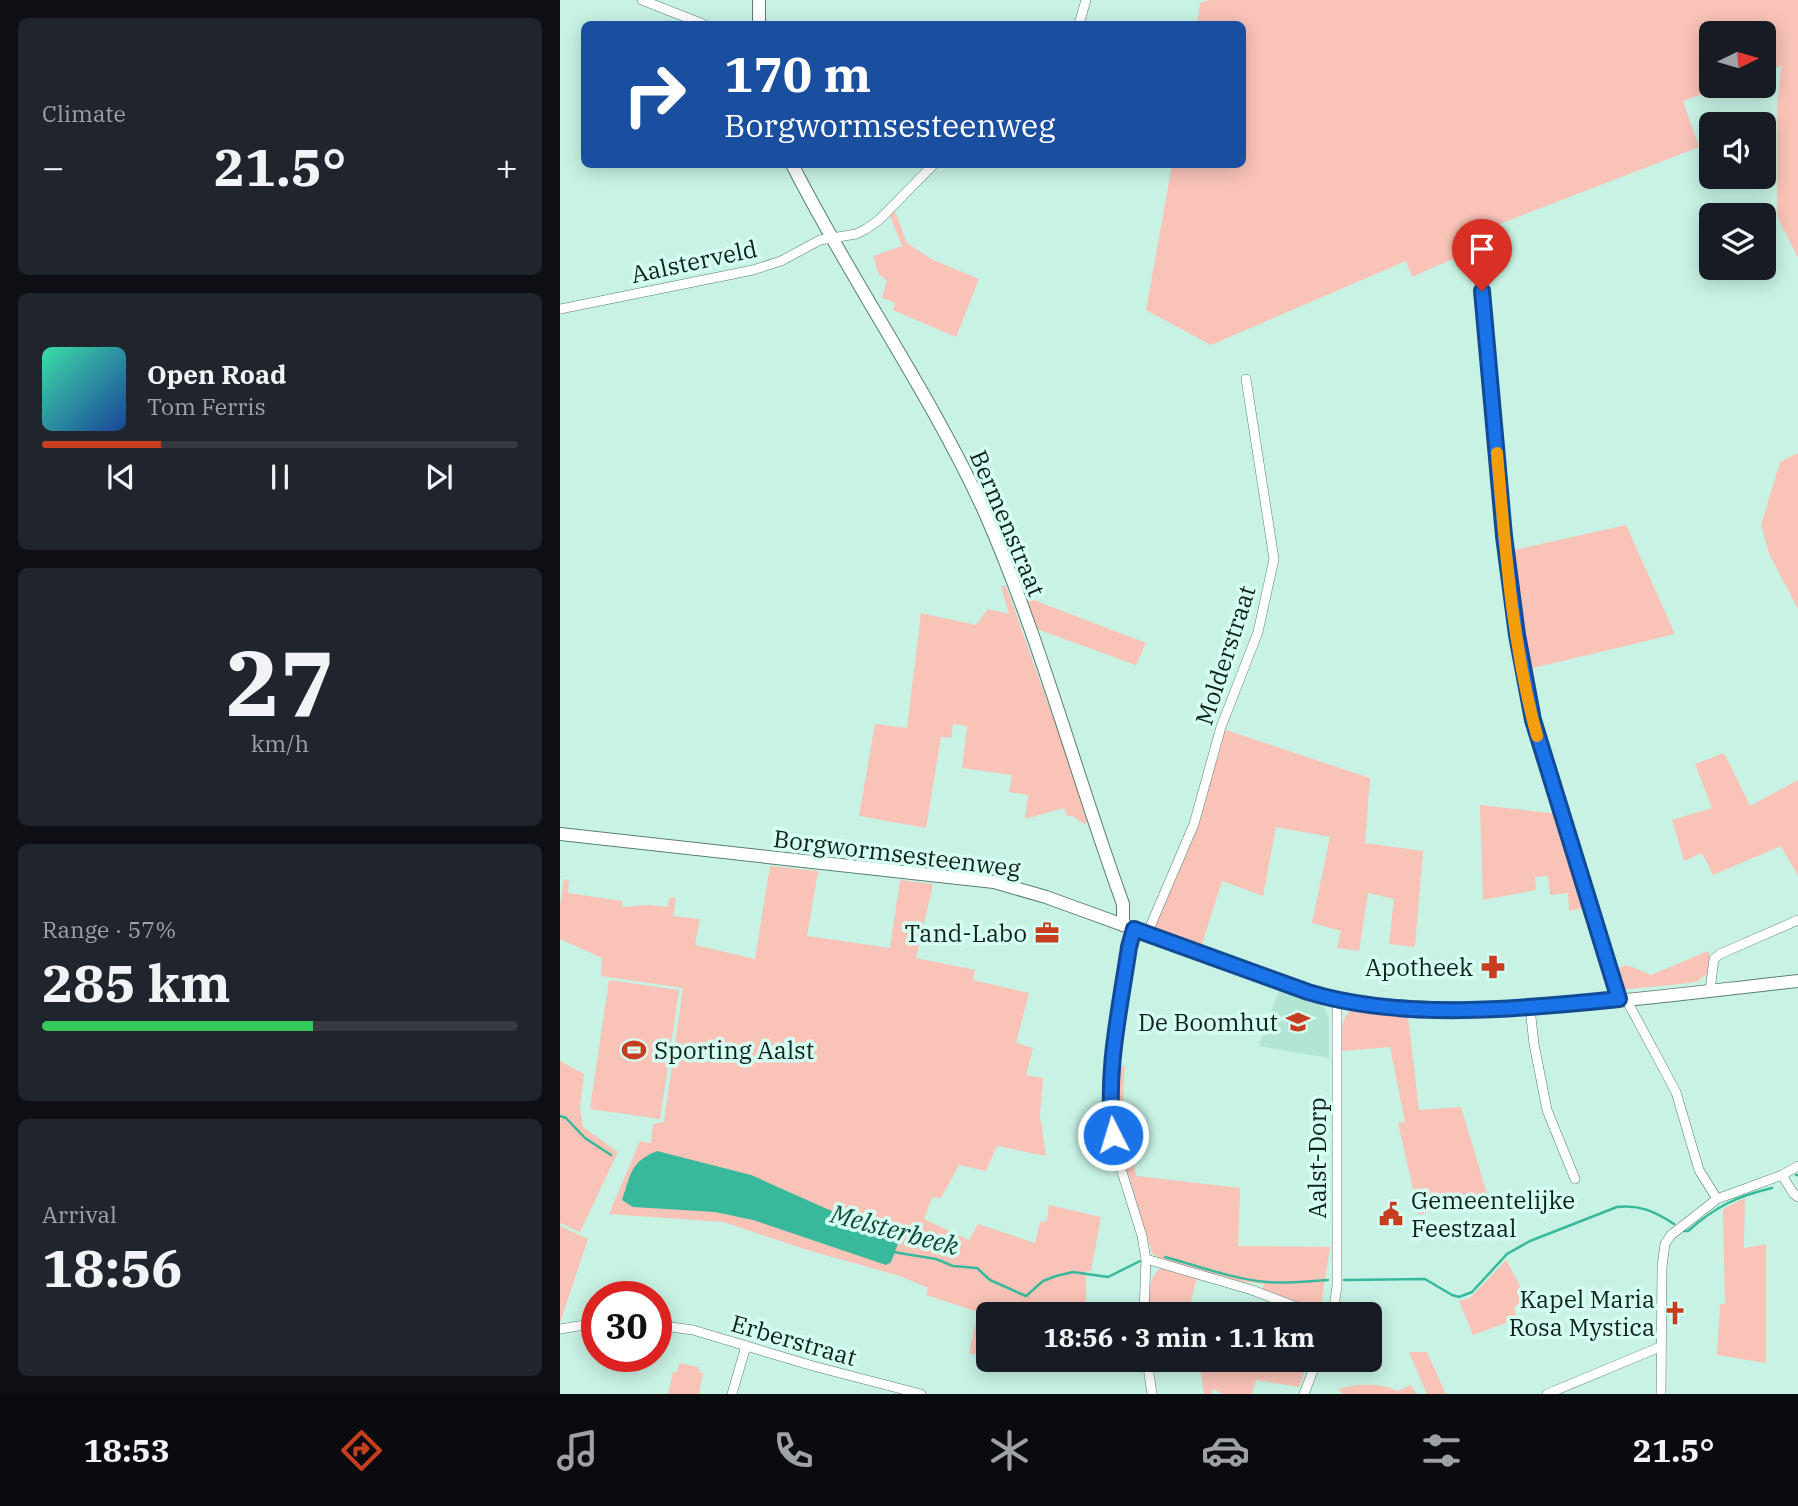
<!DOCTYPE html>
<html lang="en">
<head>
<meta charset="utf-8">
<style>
	:root { --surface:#171b24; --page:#20242c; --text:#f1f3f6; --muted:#9ea1a6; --line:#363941; --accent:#c73d1f }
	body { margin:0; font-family:"IBM Plex Serif",serif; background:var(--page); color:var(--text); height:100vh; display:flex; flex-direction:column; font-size:26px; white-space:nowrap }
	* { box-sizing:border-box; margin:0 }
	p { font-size:23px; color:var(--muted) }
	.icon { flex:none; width:38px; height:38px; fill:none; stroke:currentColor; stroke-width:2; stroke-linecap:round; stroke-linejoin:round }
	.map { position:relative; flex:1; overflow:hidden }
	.drawer { display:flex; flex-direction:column; gap:18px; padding:18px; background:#0d0f14; width:560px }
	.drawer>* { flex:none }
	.top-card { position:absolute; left:21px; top:21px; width:665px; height:147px; border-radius:10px; box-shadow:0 4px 18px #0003; background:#1a4fa0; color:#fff; overflow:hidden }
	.needle { width:46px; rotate:85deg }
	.fabs { position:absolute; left:1139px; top:21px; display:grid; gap:14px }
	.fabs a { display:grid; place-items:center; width:77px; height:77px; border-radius:10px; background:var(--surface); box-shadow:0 4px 18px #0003; font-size:35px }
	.speed { position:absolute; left:21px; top:1281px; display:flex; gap:14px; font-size:35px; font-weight:700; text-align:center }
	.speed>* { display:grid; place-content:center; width:91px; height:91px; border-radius:50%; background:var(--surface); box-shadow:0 4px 18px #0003; line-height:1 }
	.speed .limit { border:10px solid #d22; background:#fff; color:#111 }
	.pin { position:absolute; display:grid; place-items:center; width:60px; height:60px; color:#fff; margin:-72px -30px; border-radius:50% 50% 50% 0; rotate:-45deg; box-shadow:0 0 7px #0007 }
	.pin .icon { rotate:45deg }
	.me { position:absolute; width:77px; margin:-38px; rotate:355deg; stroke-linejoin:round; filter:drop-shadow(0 0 5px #0008) }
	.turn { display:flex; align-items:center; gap:24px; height:147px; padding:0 28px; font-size:32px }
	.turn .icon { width:91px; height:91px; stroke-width:2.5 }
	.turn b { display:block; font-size:49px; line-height:60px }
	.big { font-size:52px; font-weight:800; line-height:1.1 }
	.drawer .card { flex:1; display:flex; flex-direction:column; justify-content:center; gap:10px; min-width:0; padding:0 24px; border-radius:10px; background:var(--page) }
	.drawer .dial { align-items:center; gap:0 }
	.dial b { font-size:91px; line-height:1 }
	.song { display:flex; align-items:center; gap:21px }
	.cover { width:84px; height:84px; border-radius:10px; background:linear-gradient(135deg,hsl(160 70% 55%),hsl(220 70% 35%)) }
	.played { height:7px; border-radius:4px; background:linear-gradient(90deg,var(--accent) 25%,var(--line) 25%) }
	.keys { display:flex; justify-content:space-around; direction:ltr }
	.heat { display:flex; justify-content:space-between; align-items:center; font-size:38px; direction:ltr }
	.charge { height:10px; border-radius:5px; background:linear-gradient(90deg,#34c759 57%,var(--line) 0) }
	.trip { position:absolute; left:416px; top:1302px; width:406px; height:70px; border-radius:10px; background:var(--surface); box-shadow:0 4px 18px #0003; font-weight:800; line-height:70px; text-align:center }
	.dock { display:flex; height:112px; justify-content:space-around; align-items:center; background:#090b0e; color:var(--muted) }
	.dock .icon { width:49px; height:49px }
	.dock .current { color:var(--accent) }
	.dock b { font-size:32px; color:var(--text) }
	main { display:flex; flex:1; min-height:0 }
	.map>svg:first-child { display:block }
	.built { fill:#b3e5d5 }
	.green { fill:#f9c3b7 }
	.water { fill:#38b99b }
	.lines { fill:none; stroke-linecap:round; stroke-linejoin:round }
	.stream { stroke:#38b99b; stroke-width:2.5 }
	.street-casing { stroke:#587f73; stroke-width:10 }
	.secondary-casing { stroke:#587f73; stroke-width:14 }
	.street { stroke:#fff; stroke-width:9 }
	.secondary { stroke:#fff; stroke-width:12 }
	.route-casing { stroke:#114b97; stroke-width:18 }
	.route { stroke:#1a73e8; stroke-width:12 }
	.slow { stroke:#f59e0b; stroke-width:12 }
	.labels { text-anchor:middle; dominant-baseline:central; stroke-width:7; stroke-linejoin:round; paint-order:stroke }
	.street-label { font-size:24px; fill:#11211d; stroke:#d4fff1 }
	.poi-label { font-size:24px; fill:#11211d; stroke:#d4fff1; text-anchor:end }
	.water-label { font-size:26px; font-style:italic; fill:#13483c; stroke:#d4fff1 }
</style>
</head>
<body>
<main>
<section class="drawer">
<div class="card"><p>Climate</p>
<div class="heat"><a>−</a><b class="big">21.5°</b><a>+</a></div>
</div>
<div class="card">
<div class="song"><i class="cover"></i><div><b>Open Road</b><p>Tom Ferris</p></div></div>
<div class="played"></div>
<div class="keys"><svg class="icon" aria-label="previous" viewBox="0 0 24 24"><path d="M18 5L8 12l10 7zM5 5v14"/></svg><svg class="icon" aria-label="pause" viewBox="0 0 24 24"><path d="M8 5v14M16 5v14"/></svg><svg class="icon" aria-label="next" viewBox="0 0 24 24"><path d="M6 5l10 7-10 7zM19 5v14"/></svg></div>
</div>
<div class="card dial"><b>27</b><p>km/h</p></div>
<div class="card"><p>Range · 57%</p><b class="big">285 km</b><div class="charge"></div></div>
<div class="card"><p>Arrival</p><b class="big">18:56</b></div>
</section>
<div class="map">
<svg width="1238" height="1394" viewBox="0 0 1238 1394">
	<rect width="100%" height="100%" fill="#c7f2e4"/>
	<!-- built -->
	<polygon class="built" points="719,990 762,1004 769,1018 769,1058 699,1046"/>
	<!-- green -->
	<g class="green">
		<polygon points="649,0 1238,0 1238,258 1217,216 1217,106 1221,66 1204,72 1204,33 1152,33 1152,86 1164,86 1123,101 1139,147 916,233 918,248 852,277 846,261 651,345 586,310 612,165 682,164 682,24 637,24 640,3"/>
		<polygon points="335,211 347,243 373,260 419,279 396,337 333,310 335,303 322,298 327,281 318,273 313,256 342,246 330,216"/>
		<polygon points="1238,453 1238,609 1209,554 1201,525 1220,462"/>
		<polygon points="1066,525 1115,634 969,669 987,748 1017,844 1011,846 1029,907 1009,911 1008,893 990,895 988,876 975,877 976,890 923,900 920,805 998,814 963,703 952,653 945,588 951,588 949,551"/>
		<polygon points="441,586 446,586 530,821 524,824 512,816 507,816 504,808 465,819 468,795 449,792 452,775 402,768 407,726 393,724 391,738 381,737 366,828 299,816 315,724 347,728 361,613 416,625 428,609 449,614"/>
		<polygon points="463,596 586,643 576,665 474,628"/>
		<polygon points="663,729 810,778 805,843 863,851 855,947 829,944 834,899 808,893 799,951 777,948 781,931 752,923 770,837 716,827 703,896 662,881 641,947 594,928 635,834"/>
		<polygon points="1164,753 1190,806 1238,780 1238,876 1221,846 1153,875 1142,853 1124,861 1112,820 1152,808 1135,764"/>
		<polygon points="210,866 258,871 247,936 330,948 340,880 373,884 356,958 415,970 413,980 469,993 456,1043 473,1048 466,1075 483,1078 480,1116 486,1156 437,1146 426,1171 399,1165 381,1198 372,1197 364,1219 409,1240 418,1224 475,1243 480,1222 487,1221 489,1205 541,1217 531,1271 526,1271 526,1314 533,1314 429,1314 429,1357 409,1353 418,1312 366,1295 368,1288 340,1276 244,1249 163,1222 49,1214 80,1141 91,1143 93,1124 104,1122 123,988 41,976 42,958 0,939 0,906 4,879 9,880 8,893 62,901 62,907 89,905 107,907 110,898 116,898 113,916 140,919 135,945 195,959"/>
		<polygon points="1148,951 1150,956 1147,974 1138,981 1129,983 1070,989 1062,989 1058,983 1055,969 1067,965 1091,975"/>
		<polygon points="49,980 119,990 100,1119 30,1109"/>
		<path d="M 790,1011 L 848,1017 L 859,1110 L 901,1107 L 927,1194 L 859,1215 L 838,1123 L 845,1122 L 830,1047 L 782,1051 C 782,1037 779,1021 790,1011 Z"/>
		<polygon points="0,1061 24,1074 20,1107 23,1127 58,1152 20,1232 0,1223"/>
		<path d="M 557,1064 L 565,1067 C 561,1105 563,1140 577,1176 L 680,1188 L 678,1246 L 770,1247 L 761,1306 L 758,1313 L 702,1292 L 704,1284 L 675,1281 L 600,1259 L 592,1253 L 559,1144 L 555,1094 Z"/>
		<polygon points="1185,1198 1184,1248 1206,1244 1206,1363 1157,1355 1160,1304 1165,1304 1163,1209"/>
		<polygon points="0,1226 28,1239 0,1323"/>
		<polygon points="946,1260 968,1301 954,1307 957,1319 913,1335 899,1301 910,1298"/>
		<path d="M 602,1268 L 637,1278 L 627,1314 L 589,1314 C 590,1298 586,1276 602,1268 Z"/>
		<polygon points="849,1352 867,1352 886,1394 867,1394"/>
		<polygon points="639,1360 749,1360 739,1387 696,1380 692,1394 663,1394 653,1389 651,1394 644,1394"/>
		<polygon points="119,1363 139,1367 139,1372 143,1373 139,1394 108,1394 113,1372 117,1372"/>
		<path d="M 851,1385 L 857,1394 L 783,1394 L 778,1390 C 794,1383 823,1383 837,1391 Z"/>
	</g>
	<!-- water -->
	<path class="water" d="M 97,1151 L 191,1175 L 339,1241 L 331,1262 L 326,1265 L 193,1220 L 155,1212 L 73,1207 L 62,1200 C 71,1174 70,1162 97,1151 Z"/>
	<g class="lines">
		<!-- stream -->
		<g class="stream">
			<polyline points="0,1116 6,1118 25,1138 51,1155"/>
			<polyline points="1236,1175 1238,1175"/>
			<path d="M 1123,1231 L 1128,1231 C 1155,1207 1177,1196 1212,1188"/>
			<polyline points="333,1252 376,1259 393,1266 417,1268 430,1280 466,1296 483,1281 496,1276 513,1272 548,1277 580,1261"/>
			<path d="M 605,1257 C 639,1266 672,1279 707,1282 C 727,1284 748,1281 768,1280"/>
			<path d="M 784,1280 L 865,1279 L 892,1295 L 899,1297 L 912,1292 L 947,1254 L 970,1241 L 1057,1207 C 1079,1204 1096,1212 1114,1224"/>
		</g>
		<!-- street casing -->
		<g class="street-casing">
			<g id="street">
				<polyline points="82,0 143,24"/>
				<polyline points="519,24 526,0"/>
				<polyline points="922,291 944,536 957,634 973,720 1059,999"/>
				<polyline points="0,309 193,270 221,261 260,240 296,234 306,229 319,220 374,164"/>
				<polyline points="574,929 569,947 550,1081 549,1111 557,1156 582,1236 586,1259 584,1314"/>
				<polyline points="587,934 634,824 661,727 698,632 714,559 686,379"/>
				<polyline points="1150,990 1154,959 1160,954 1238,920"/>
				<polyline points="1066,999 1116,1092 1139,1170 1157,1199"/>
				<polyline points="970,1008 974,1044 987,1110 1015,1179"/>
				<polyline points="1222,1175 1233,1193 1238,1197"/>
				<polyline points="586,1259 692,1290 755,1314"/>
				<polyline points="773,1314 777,1286 777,1000"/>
				<polyline points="96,1325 133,1330 253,1366 361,1394"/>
				<polyline points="0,1329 37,1323"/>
				<polyline points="587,1360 592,1394"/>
				<polyline points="172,1394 186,1346"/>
				<polyline points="744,1394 757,1360"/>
				<polyline points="987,1394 1100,1347"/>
				<polyline points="1101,1394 1102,1267 1105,1244 1111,1235 1157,1199 1222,1175 1238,1166"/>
			</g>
		</g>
		<!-- secondary casing -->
		<g class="secondary-casing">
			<g id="secondary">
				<polyline points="199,24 199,0"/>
				<path d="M 232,164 C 292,283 370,392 425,513 C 480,638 516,775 563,904 L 563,925"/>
				<path d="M 0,834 L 434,882 L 486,897 L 748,992 C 788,1004 828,1006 870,1008 C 992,1013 1116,994 1238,981"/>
			</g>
		</g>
		<!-- street -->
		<use href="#street" class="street"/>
		<!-- secondary -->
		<use href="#secondary" class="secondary"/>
	</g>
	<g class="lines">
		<!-- route casing -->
		<g class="route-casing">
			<path id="route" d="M 553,1135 C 545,1073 560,1009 569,947 L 574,929 L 748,992 C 843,1021 962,1009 1059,999 L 973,720 L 957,635 L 944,536 L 922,291"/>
		</g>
		<!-- route -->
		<use href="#route" class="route"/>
		<!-- slow -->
		<path class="slow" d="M 937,453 C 945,546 952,645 977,736"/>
	</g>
	<!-- icons -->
	<defs>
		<g id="office-bare" transform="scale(1.89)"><path d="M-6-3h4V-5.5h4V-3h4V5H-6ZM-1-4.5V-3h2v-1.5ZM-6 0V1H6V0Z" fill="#c73d1f" stroke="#d4fff1" stroke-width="2.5" paint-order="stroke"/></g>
		<g id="pharmacy-bare" transform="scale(1.89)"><path d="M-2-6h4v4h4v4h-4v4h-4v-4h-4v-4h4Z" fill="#c73d1f" stroke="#d4fff1" stroke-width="2.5" paint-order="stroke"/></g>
		<g id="school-bare" transform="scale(1.89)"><path d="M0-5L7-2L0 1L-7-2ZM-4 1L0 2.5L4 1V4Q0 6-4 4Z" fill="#c73d1f" stroke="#d4fff1" stroke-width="2.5" paint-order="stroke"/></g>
		<g id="stadium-bare" transform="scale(1.89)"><path d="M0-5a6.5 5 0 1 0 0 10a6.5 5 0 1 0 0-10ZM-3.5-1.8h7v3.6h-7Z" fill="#c73d1f" stroke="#d4fff1" stroke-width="2.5" paint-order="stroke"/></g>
		<g id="civic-bare" transform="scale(1.89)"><path d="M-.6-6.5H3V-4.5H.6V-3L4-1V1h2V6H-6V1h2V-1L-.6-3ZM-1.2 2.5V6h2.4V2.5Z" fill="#c73d1f" stroke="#d4fff1" stroke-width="2.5" paint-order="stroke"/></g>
		<g id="church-bare" transform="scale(1.89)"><path d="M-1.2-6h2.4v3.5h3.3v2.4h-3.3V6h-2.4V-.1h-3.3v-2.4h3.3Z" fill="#c73d1f" stroke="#d4fff1" stroke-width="2.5" paint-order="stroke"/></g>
	</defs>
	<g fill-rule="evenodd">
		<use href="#office-bare" x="487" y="933"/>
		<use href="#pharmacy-bare" x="933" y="967"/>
		<use href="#school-bare" x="738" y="1022"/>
		<use href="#stadium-bare" x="74" y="1050"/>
		<use href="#civic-bare" x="831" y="1214"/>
		<use href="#church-bare" x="1115" y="1313"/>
	</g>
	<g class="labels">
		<!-- street labels -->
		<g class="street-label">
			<text transform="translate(134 261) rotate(-12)">Aalsterveld</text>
			<text transform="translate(448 523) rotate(67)">Bermenstraat</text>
			<text transform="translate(665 655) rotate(-72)">Molderstraat</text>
			<text transform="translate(337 853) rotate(7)">Borgwormsesteenweg</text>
			<text transform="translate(757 1158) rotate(-90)">Aalst-Dorp</text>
			<text transform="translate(234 1340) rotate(16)">Erberstraat</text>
		</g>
		<!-- poi labels -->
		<g class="poi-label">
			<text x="467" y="933">Tand-Labo</text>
			<text x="913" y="967">Apotheek</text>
			<text x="718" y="1022">De Boomhut</text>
			<text x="94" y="1050" text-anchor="start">Sporting Aalst</text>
			<text x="851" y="1200" text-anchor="start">Gemeentelijke<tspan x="851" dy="28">Feestzaal</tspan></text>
			<text x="1095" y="1299">Kapel Maria<tspan x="1095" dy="28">Rosa Mystica</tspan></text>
		</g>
		<!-- water labels -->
		<g class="water-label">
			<text transform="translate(335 1229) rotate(15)">Melsterbeek</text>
		</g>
	</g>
</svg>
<div class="fabs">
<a><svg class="needle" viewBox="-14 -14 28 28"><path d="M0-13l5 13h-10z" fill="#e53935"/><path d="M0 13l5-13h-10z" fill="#9ea1a6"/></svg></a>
<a><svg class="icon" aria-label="sound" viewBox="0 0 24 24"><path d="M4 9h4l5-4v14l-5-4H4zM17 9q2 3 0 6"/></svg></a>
<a><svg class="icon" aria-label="layers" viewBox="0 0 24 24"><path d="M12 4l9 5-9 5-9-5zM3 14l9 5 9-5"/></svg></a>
</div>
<div class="speed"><div class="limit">30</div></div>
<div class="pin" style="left:922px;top:291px;background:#d93025"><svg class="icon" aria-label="arrive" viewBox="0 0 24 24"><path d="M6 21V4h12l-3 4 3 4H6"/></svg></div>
<svg class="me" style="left:553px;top:1135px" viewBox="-20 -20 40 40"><circle r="17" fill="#1a73e8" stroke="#fff" stroke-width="3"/><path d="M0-11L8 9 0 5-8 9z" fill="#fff"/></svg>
<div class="trip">18:56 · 3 min · 1.1 km</div>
<div class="top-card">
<div class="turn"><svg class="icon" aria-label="right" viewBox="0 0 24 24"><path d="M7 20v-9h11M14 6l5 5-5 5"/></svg><div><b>170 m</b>Borgwormsesteenweg</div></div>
</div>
</div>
</main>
<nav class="dock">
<b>18:53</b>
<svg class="icon current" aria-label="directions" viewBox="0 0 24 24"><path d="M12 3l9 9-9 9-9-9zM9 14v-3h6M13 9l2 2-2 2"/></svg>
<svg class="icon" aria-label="music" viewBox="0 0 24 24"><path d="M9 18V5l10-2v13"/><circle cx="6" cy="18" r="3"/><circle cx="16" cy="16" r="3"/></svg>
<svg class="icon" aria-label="phone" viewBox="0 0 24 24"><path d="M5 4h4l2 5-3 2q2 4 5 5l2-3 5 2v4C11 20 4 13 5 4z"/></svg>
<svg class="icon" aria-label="climate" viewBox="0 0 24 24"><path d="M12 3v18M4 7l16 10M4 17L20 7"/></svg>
<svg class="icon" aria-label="car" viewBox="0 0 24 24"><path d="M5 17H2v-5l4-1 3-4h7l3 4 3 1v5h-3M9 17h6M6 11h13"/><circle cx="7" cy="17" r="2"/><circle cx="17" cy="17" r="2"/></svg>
<svg class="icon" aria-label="filters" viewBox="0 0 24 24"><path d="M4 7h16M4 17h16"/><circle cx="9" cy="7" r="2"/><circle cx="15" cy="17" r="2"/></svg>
<b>21.5°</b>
</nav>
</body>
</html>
